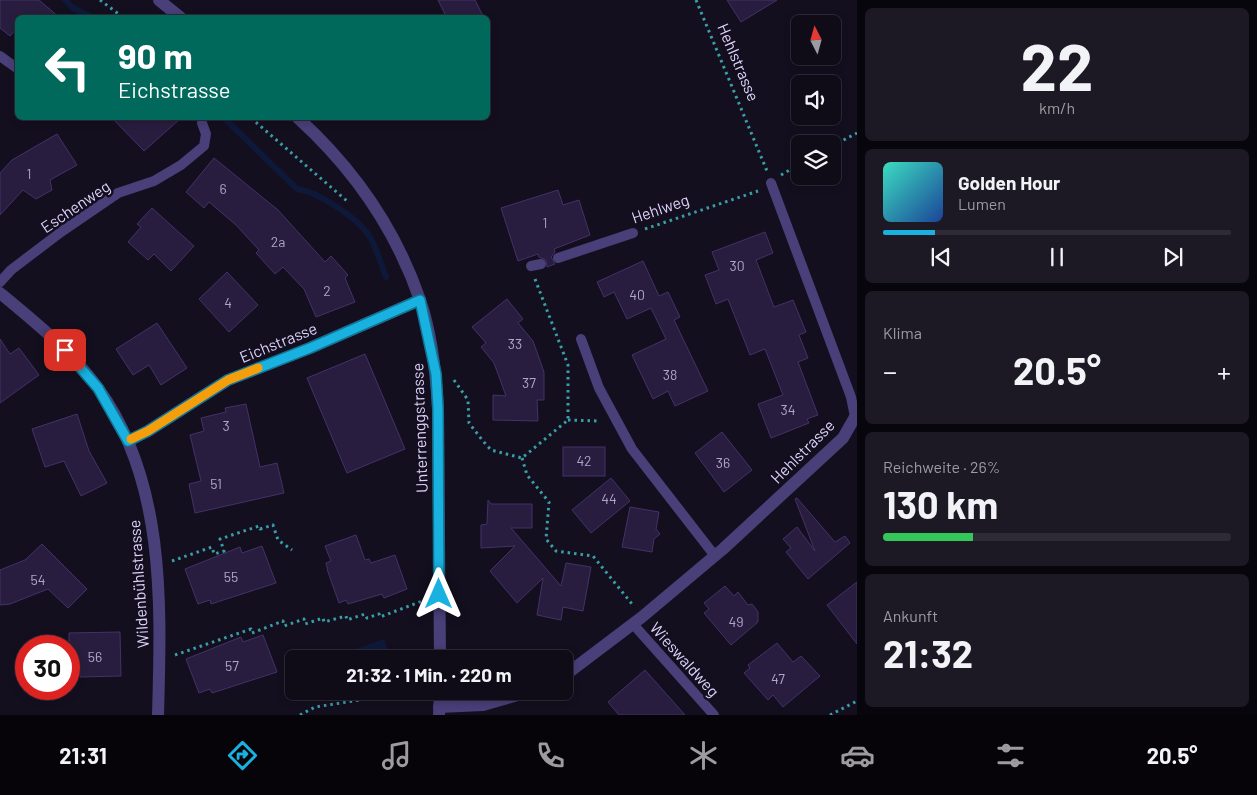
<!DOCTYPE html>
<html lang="de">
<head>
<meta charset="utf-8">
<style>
	:root { --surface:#0f0b17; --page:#1d1924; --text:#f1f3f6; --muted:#9b9ba1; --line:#2f2b36; --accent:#18b1e0 }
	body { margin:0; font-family:Barlow,sans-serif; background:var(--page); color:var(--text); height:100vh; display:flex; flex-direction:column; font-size:19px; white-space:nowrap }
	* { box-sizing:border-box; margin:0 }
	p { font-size:16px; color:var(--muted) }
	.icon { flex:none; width:28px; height:28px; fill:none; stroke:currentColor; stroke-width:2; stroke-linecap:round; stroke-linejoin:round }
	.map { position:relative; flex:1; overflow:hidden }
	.side { display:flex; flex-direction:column; gap:8px; padding:8px; background:#08060d; width:400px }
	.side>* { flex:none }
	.guide { position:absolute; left:15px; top:15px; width:475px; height:105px; border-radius:8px; box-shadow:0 2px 8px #0003,0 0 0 1px var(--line); background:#00695c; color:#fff; overflow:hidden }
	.needle { width:32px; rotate:354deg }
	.fabs { position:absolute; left:791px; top:15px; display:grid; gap:10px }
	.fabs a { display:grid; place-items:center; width:50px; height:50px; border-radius:8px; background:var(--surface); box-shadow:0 2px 8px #0003,0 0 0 1px var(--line); font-size:25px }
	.speed { position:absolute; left:15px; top:635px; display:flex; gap:10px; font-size:25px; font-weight:700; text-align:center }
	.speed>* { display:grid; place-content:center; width:65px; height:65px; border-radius:50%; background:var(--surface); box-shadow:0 2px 8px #0003,0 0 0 1px var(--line); line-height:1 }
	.speed .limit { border:8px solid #d22; background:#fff; color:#111 }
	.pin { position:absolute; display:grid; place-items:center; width:42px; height:42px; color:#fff; margin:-21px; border-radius:10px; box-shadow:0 2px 8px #0006 }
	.me { position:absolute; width:55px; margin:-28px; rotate:0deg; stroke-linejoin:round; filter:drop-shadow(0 0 4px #0008) }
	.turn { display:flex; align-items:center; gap:18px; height:105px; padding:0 20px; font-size:22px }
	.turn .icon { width:65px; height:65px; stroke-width:2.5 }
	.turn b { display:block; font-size:35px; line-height:42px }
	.big { font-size:38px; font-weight:700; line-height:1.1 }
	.side .widget { flex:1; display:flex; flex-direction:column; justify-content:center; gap:8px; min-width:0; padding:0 18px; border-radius:8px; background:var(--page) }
	.side .dial { align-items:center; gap:0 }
	.dial b { font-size:65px; line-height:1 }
	.song { display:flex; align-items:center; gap:15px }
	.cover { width:60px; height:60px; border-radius:8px; background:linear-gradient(135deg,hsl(170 70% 55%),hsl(220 70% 35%)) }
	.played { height:5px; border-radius:2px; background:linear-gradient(90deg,var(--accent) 15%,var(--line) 15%) }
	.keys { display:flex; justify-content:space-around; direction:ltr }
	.heat { display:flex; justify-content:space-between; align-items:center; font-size:28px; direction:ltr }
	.charge { height:8px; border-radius:4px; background:linear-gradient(90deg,#34c759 26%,var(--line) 0) }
	.trip { position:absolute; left:285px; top:650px; width:288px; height:50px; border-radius:8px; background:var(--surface); box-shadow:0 2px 8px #0003,0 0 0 1px var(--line); font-weight:700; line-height:50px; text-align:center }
	.tab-bar { display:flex; height:80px; justify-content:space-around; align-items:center; background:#060409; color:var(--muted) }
	.tab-bar .icon { width:35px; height:35px }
	.tab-bar .selected { color:var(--accent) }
	.tab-bar b { font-size:22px; color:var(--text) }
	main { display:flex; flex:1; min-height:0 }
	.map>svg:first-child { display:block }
	.water { fill:#0e1839 }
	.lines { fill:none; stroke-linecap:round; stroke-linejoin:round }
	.stream { stroke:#0e1839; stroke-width:6 }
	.building { fill:#281d3e; stroke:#443168 }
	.path { stroke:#3a9ea6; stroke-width:3; stroke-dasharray:2.5 4; stroke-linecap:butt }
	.lane { stroke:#493f79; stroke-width:10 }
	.street { stroke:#493f79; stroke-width:12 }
	.route-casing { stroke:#107392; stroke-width:12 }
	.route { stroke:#18b1e0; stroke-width:9 }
	.slow { stroke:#f59e0b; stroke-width:9 }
	.labels { text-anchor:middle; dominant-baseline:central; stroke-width:5; stroke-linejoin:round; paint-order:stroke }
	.number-label { font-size:14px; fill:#afa5cb }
	.street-label { font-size:16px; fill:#dcd2fa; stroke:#140f1f }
</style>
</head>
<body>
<main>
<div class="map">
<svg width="857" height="715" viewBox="0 0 857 715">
	<rect width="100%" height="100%" fill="#140f1f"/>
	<!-- water -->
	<polygon class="water" points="384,639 391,659 340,659 339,655"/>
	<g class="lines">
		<!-- stream -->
		<g class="stream">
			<polyline points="65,0 73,8 94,18"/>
			<path d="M 224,118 L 297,189 C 318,192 356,217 368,234 C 377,247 380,263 386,277"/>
		</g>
	</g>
	<!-- building -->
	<g class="building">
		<polygon points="0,0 39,0 60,18 18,18 18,27 10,36 0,28"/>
		<polygon points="438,0 475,0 484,18 447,18"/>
		<polygon points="727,0 777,0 741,22"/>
		<polygon points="112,118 181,118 144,151"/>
		<polygon points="57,134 77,165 50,180 52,190 36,199 23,190 0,215 0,173 12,160"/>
		<polygon points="214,158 278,210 325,262 331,256 348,275 345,278 355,302 316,317 304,289 283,267 275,274 256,253 259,250 236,225 209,202 204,208 186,192"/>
		<polygon points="558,190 563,205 579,200 590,235 554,249 555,252 551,257 555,264 547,267 546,260 539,257 538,254 518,261 501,208"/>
		<polygon points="152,208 194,246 171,271 154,254 148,260 128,242 141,227 137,224"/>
		<polygon points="765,232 773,253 756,260 774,307 793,300 806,332 799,335 808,358 798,362 818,415 807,419 809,423 771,438 758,404 783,395 765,349 750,355 728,299 716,304 705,275 719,270 712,252"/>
		<polygon points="643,261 659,296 668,292 680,317 674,320 708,391 675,406 668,391 653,399 632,355 666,339 651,308 627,319 614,292 604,297 597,282"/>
		<polygon points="227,272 258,305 229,332 199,299"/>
		<polygon points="507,299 523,319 518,323 533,341 544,372 544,400 537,400 538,421 493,420 493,395 506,396 494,363 481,347 486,343 472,327"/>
		<polygon points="157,323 187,368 161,385 149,365 133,375 116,349"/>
		<polygon points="0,339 10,354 19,348 39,375 0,403"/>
		<polygon points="365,354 405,449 347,473 307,378"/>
		<polygon points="246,404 260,467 277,463 284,493 195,513 189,484 201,481 190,435 204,431 201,418 226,412 225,408"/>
		<polygon points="77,414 89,451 107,483 81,496 64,461 45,467 32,429"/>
		<polygon points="722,432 752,470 724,492 695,453"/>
		<rect x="563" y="447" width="42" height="29"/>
		<polygon points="611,478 630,501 591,533 572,510"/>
		<polygon points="797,498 835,542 845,536 850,543 808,579 786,552 791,548 783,539 797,527 815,551 795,499"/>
		<polygon points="488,500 491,504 532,504 532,528 511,528 561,586 566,563 591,567 583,611 563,607 561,620 537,615 543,578 517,603 490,571 515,546 481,548 481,525 487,524"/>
		<polygon points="630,507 659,512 656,529 660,534 654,539 652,552 622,547"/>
		<polygon points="356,535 365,560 369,559 371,563 395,555 407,589 384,598 382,594 348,604 346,600 339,603 328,572 326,563 331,561 325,546"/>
		<polygon points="42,544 87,589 68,608 48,589 10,604 0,605 0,570 25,560"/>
		<polygon points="262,546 276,583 211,604 210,600 198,604 185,569 240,547 242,553"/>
		<polygon points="857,582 857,644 827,605"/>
		<polygon points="725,586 734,596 738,592 748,605 752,604 758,612 758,622 731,645 704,613 709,609 704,603"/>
		<polygon points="120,632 121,676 80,677 79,665 69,665 69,633"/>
		<polygon points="263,635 277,672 212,693 210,689 199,693 186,659 241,637 243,642"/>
		<polygon points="777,643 793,662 801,656 820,676 783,707 773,695 768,700 744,673 750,668 748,665"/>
		<polygon points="645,670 685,715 619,715 608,702"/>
	</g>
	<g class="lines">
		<!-- path -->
		<g class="path">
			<polyline points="100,0 124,18"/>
			<polyline points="696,0 767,171"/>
			<polyline points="251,118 347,201"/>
			<polyline points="832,146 857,133"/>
			<polyline points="781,175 800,164"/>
			<polyline points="645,229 758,191"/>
			<polyline points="454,380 468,400 469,423 483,441 491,450 522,458 568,420 568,365 535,279"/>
			<polyline points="568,420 600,421"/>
			<polyline points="522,458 527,475 549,502 546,539 556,551 593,556 632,604"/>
			<polyline points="172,561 212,547 214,554 224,551 220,539 259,526 260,529 273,525 278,540 292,550"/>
			<polyline points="175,655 251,629 252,633 283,621 284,626 304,619 305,624 323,618 324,622 346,616 347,620 365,614 367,618 379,614 380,617 425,600"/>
			<polyline points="300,715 315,707 418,691"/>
			<polyline points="830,715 857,701"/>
		</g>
		<!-- lane -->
		<g class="lane">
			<polyline points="0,56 18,69"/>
			<polyline points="771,183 851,397 855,417"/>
			<polyline points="558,258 633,233"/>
			<polyline points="531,266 541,264"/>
			<polyline points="0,282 11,270 61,232 118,193 154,181 181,165 204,146 206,134 202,123"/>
			<polyline points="581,339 599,388 632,449 715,556"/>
			<polyline points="633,624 714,715"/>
		</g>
		<!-- street -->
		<g class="street">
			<polyline points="159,0 181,18"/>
			<path d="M 298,118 C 353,168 396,230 420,300 C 432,334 436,372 438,409 L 440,659"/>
			<path d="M 0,293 C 35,322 71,351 98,388 C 166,482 161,605 158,715"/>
			<polyline points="128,441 148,431 228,380 310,348 420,300"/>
			<polyline points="564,676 642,617 723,549 843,438 855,417"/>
			<polyline points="439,707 483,705 532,691"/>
			<polyline points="439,715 440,691"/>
		</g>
	</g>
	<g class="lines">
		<!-- route casing -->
		<g class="route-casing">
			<polyline id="route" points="65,350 98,388 128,441 148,431 228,380 310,348 420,300 436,374 438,408 439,594"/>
		</g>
		<!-- route -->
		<use href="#route" class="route"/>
		<!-- slow -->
		<polyline class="slow" points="131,439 148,431 228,380 258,368"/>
	</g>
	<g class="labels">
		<!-- number labels -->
		<g class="number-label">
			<text x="29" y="173">1</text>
			<text x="223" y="188">6</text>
			<text x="545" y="222">1</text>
			<text x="278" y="241">2a</text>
			<text x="737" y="265">30</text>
			<text x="327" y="290">2</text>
			<text x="637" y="294">40</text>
			<text x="228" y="302">4</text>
			<text x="515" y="343">33</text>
			<text x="670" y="374">38</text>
			<text x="529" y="382">37</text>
			<text x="788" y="409">34</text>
			<text x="226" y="425">3</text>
			<text x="584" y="460">42</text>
			<text x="723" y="462">36</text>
			<text x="216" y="483">51</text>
			<text x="609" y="498">44</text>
			<text x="231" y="576">55</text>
			<text x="38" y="579">54</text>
			<text x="736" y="621">49</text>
			<text x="95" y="656">56</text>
			<text x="232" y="665">57</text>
			<text x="778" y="678">47</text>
		</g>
		<!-- street labels -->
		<g class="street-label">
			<text transform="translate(739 62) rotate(67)">Hehlstrasse</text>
			<text transform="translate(75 206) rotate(-34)">Eschenweg</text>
			<text transform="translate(660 208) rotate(-19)">Hehlweg</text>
			<text transform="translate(278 342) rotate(-22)">Eichstrasse</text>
			<text transform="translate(419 428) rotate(-92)">Unterrenggstrasse</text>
			<text transform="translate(802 451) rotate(-45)">Hehlstrasse</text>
			<text transform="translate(138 584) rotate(-94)">Wildenbühlstrasse</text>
			<text transform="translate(685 659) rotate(48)">Wieswaldweg</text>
		</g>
	</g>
</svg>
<div class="fabs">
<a><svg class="needle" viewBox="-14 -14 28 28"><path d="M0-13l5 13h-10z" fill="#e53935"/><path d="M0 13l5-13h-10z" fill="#9b9ba1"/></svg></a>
<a><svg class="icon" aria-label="sound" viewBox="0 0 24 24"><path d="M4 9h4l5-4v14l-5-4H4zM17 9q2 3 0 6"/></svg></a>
<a><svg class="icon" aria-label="layers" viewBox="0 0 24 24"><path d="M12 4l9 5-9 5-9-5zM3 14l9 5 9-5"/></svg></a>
</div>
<div class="speed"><div class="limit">30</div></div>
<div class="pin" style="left:65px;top:350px;background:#d93025"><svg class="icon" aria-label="arrive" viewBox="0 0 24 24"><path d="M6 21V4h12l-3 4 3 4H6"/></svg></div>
<svg class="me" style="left:439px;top:594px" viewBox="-20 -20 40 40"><path d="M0-17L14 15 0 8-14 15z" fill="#18b1e0" stroke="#fff" stroke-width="4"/></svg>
<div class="trip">21:32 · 1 Min. · 220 m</div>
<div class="guide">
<div class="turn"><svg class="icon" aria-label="left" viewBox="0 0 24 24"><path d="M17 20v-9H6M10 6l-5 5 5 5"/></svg><div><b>90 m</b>Eichstrasse</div></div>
</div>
</div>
<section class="side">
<div class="widget dial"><b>22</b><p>km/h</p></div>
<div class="widget">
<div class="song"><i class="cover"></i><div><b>Golden Hour</b><p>Lumen</p></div></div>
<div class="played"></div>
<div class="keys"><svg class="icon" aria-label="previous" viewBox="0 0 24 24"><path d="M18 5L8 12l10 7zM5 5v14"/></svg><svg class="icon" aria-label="pause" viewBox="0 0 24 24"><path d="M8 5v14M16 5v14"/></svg><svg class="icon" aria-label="next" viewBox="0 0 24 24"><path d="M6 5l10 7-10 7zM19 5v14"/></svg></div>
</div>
<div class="widget"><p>Klima</p>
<div class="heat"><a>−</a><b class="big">20.5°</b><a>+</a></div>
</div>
<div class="widget"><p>Reichweite · 26%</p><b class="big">130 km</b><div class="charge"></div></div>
<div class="widget"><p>Ankunft</p><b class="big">21:32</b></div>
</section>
</main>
<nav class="tab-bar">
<b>21:31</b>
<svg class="icon selected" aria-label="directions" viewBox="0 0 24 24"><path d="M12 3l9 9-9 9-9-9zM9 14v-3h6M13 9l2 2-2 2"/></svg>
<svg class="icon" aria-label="music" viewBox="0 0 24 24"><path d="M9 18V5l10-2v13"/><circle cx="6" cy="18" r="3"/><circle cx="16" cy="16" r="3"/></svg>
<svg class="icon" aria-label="phone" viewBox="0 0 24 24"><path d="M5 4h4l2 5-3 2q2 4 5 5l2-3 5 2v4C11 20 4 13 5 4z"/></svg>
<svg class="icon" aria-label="climate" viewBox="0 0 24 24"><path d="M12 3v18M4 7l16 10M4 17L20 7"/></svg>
<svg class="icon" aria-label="car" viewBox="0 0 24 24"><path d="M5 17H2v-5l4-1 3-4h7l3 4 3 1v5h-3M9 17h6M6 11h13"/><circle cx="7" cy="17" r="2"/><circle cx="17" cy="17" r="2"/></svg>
<svg class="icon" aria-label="filters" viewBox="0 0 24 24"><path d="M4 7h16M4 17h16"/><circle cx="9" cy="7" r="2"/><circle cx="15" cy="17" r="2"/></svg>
<b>20.5°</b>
</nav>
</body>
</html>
